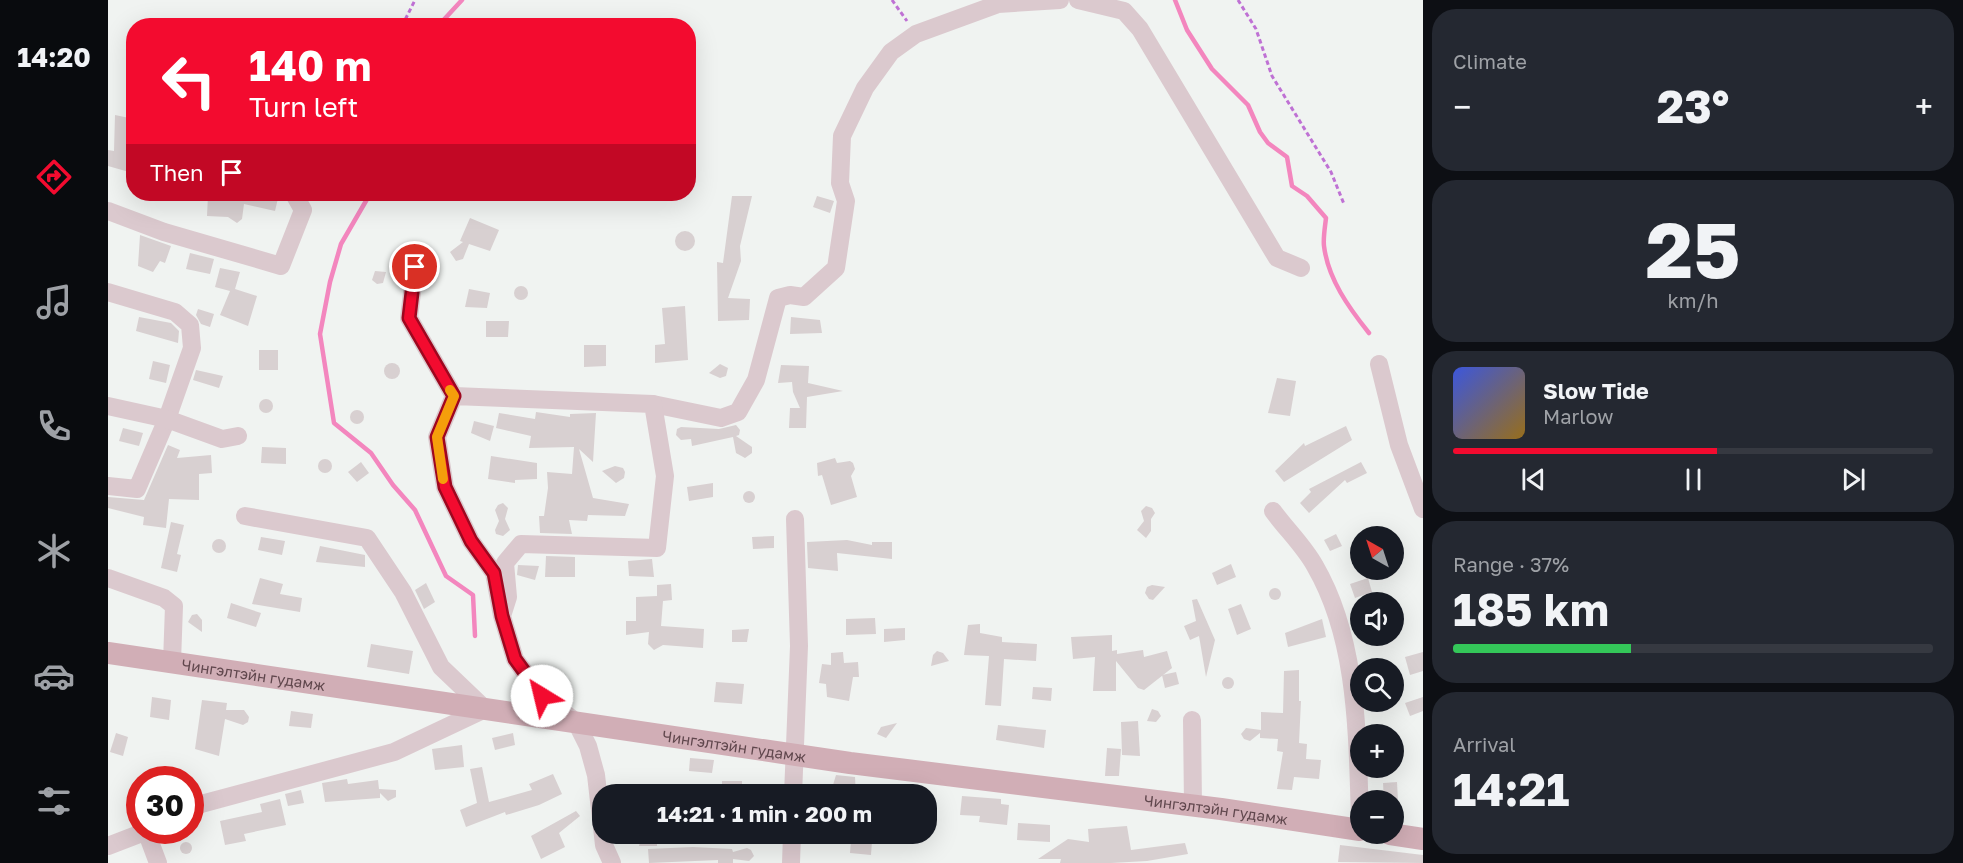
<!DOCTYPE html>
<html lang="en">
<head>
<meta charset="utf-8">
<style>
	:root { --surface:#171b24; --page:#242831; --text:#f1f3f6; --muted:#9ea1a6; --line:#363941; --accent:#f30b2f }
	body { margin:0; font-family:"Golos Text",sans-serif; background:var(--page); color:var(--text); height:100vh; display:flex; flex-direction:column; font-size:22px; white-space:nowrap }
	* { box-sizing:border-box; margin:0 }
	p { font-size:20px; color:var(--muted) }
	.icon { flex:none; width:33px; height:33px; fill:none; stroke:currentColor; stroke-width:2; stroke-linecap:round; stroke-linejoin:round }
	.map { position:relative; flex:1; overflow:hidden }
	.sheet { display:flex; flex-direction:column; gap:9px; padding:9px; background:#0d0f14; width:540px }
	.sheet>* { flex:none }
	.guide { position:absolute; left:18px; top:18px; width:570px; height:183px; border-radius:24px; box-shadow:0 6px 24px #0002; background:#f30b2f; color:#fff; overflow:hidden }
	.needle { width:39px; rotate:321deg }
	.tools { position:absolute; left:1242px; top:526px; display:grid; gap:12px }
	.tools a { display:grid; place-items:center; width:54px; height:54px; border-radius:50%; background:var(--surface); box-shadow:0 6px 24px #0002; font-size:30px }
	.speed { position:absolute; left:18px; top:766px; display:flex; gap:12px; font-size:30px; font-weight:700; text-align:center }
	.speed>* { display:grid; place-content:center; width:78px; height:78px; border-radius:50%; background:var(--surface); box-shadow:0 6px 24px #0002; line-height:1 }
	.speed .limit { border:9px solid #d22; background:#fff; color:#111 }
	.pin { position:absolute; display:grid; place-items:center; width:51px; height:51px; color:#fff; margin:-26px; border:3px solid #fff; border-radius:50%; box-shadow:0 2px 6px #0007 }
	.me { position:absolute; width:66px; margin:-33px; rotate:324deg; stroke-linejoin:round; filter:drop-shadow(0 0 4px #0008) }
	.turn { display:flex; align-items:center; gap:21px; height:126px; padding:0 24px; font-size:27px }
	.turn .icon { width:78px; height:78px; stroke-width:2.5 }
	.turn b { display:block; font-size:42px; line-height:51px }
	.then { display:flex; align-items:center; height:57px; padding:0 24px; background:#0003; gap:12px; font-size:22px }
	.big { font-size:45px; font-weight:700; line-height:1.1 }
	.sheet .tile { flex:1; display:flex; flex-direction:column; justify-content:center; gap:9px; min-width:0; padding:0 21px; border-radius:24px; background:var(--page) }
	.sheet .dial { align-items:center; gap:0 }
	.dial b { font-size:78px; line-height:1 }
	.song { display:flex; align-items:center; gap:18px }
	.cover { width:72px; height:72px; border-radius:9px; background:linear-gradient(135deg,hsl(230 70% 55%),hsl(40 70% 35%)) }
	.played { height:6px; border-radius:3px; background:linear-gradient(90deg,var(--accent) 55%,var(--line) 55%) }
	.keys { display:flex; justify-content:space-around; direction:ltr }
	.heat { display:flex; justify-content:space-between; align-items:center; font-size:33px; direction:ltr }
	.charge { height:9px; border-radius:4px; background:linear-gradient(90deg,#34c759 37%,var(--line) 0) }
	.trip { position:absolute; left:484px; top:784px; width:345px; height:60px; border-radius:24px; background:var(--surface); box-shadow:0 6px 24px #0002; font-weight:700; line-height:60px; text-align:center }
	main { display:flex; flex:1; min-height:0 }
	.tab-bar { display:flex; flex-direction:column; width:108px; justify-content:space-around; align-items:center; background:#090b0e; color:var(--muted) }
	.tab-bar .icon { width:42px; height:42px }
	.tab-bar .selected { color:var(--accent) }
	.tab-bar b { font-size:27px; color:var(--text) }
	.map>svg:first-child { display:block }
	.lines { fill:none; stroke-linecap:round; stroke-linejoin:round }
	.stream { stroke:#f386be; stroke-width:4.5 }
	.building { fill:#d8d0d1 }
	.path { stroke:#bf71d4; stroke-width:3; stroke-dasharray:4.5 3; stroke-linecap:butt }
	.minor { stroke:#dbc9ce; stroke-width:18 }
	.major { stroke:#d1aeb6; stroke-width:22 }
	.route-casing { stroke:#9e071f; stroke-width:15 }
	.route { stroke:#f30b2f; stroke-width:10 }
	.slow { stroke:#f59e0b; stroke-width:10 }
	.labels { text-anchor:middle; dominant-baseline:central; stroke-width:4.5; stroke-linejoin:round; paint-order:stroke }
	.street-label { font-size:15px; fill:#60474d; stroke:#fff }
</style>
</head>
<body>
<main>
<nav class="tab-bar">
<b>14:20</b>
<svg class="icon selected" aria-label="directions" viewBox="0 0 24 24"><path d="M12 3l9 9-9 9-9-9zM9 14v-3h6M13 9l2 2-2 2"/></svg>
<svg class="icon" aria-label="music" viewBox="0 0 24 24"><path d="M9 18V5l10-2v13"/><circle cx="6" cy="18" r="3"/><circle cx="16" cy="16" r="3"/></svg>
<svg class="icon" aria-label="phone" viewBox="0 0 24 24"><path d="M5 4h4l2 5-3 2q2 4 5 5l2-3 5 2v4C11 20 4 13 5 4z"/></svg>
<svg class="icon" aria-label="climate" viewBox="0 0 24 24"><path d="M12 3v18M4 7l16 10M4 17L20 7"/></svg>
<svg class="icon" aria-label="car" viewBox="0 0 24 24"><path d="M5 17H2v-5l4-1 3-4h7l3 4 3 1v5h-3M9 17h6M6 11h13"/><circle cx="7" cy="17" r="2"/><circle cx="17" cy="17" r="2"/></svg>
<svg class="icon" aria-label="filters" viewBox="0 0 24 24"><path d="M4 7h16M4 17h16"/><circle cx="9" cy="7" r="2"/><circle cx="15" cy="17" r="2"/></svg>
</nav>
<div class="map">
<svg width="1315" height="863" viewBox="0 0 1315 863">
	<rect width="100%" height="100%" fill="#f0f3f1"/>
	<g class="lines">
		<!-- stream -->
		<g class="stream">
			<path d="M 1067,0 L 1079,30 L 1104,69 L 1140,105 L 1152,132 L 1160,143 L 1179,157 L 1184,186 L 1199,196 L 1218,218 C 1217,227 1215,238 1216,246 C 1220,279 1241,308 1261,333"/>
			<polyline points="330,26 354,0"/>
			<polyline points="262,194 233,244 222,282 212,334 226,423 263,453 285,485 307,510 338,576 365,595 367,636"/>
		</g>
	</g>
	<!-- building -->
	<g class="building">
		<polygon points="7,115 26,119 26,154 21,172 0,166 0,150 6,151"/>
		<polygon points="111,194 171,194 167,211 136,204 134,219 129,223 120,217 99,216 100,195 111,196"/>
		<polygon points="624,196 644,196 632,246 633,261 620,298 642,299 641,320 610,321 609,262 615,263"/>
		<polygon points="709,196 726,201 722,213 705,207"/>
		<polygon points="362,218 391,230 382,251 361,244 355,259 348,261 342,252 355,242 352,241"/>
		<circle cx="577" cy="241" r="10"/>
		<polygon points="32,235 63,246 57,263 52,261 45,272 30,266"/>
		<polygon points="82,253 106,259 102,274 78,269"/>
		<polygon points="291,257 298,258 295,269 282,268 287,259"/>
		<polygon points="112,268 132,272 127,289 149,296 140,326 112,315 122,291 107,287"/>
		<polygon points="267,271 278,272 275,283 269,284 264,280"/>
		<circle cx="413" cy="293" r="7"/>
		<polygon points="361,289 382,293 379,308 357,307"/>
		<polygon points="577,306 580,360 547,363 547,345 557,344 554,308"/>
		<polygon points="90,309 106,314 102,327 93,324 88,315"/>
		<polygon points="31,317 63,323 71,331 70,343 28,331"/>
		<polygon points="683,317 712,320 714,333 682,334"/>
		<polygon points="378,321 401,321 400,337 378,337"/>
		<polygon points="476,345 498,345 498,366 476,367"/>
		<rect x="151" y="350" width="19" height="20"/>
		<polygon points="45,361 62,365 58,383 41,379"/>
		<circle cx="284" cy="371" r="8"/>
		<polygon points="612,364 620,368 618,376 612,378 601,373"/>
		<polygon points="673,365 701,366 700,383 735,391 699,397 698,428 681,428 682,408 692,408 685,392 684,382 670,383"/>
		<polygon points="88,370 115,376 111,388 85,380"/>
		<polygon points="1169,378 1188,381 1182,416 1160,413"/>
		<circle cx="158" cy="406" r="7"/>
		<circle cx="249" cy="417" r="7"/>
		<polygon points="428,412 462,417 462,414 488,413 485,462 471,449 485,498 521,504 517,516 480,515 479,521 461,520 464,534 432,533 431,516 436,516 440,488 439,472 464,474 466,447 421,448 423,436 388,428 391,413 427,419"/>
		<polygon points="366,421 386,426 382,441 363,433"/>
		<polygon points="628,425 632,430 631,435 628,436 644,447 644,453 637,458 628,453 625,437 584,446 583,439 573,440 568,435 569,429 573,427 611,429"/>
		<polygon points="1238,426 1244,440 1176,482 1167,471 1196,443 1197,446"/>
		<polygon points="15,428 35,433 31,446 11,441"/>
		<polygon points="60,445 72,450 69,458 103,455 104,473 91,474 91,500 61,499 58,528 35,525 36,517 0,508 0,497 36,500"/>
		<polygon points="154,447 178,448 178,464 153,463"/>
		<polygon points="383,456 429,463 429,479 407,480 407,483 380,479"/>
		<polygon points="727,458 729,463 742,461 745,463 747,469 743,476 749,497 723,505 714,475 710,476 709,463"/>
		<circle cx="217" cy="466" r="7"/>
		<polygon points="253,462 261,473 249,482 240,472"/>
		<polygon points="1253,462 1259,473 1239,483 1237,480 1201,513 1192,503 1203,492 1201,489"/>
		<polygon points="507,466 515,468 517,472 516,478 508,483 494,471"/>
		<polygon points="605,483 605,497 581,501 579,487"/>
		<circle cx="641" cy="497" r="6"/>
		<polygon points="395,503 400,508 397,519 402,530 395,536 388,534 387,530 391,521 387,510 390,505"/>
		<polygon points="1038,506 1044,508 1047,513 1043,519 1043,531 1038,538 1029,530 1036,521 1033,511"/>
		<polygon points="63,522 76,525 69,554 73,555 69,572 53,568"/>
		<polygon points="1228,534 1234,546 1222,551 1216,540"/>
		<polygon points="666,536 666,548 645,549 644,537"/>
		<polygon points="153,537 177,541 174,555 150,550"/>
		<circle cx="111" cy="546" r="7"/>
		<polygon points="739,540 764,545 764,542 784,542 784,559 729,553 730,571 700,568 699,542"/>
		<polygon points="212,546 257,555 257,567 208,562"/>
		<polygon points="438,556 467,557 467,577 437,577"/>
		<polygon points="544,559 546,577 521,576 520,561"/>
		<polygon points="1123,564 1128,577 1109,585 1104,573"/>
		<polygon points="410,565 431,566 427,580 409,575"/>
		<polygon points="152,578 175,584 172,594 194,598 192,612 144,604"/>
		<polygon points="1260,578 1264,592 1247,598 1242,584"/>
		<polygon points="318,583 327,602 316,609 307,590"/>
		<polygon points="563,584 564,600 555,601 553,626 596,629 595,648 555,645 546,650 540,644 541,632 518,635 518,621 528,621 528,597 549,596 549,585"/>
		<polygon points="1044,585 1057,587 1045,600 1041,599 1037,593 1039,587"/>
		<circle cx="1167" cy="594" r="6"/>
		<polygon points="1089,599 1107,640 1098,677 1091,636 1082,640 1076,626 1088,621 1084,600"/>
		<polygon points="123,603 153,613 148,627 119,618"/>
		<polygon points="1133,604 1143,629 1129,635 1120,609"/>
		<polygon points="89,614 94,620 94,632 80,622 84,615"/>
		<polygon points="767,618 768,634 738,635 738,619"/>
		<polygon points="1214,619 1218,637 1180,647 1177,633"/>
		<polygon points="872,624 872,633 894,637 894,642 929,644 928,661 896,659 893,706 877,705 881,656 856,655 860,625"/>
		<polygon points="797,628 797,640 776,642 776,629"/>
		<polygon points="641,629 639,642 624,642 624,630"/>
		<polygon points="1004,635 1004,651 1009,650 1009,654 1035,650 1036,657 1059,651 1064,668 1036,690 1030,688 1008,661 1008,691 985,691 987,657 965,659 963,637"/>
		<polygon points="263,644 305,651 301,674 259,667"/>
		<polygon points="829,651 835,653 841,661 823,666 825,655"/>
		<polygon points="735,652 736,663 750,662 751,677 745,677 741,701 719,697 718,684 711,683 714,664 723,665 723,653"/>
		<polygon points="1315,652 1315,671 1302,675 1297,657"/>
		<polygon points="1191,670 1191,701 1193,701 1191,743 1199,744 1198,759 1213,760 1211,779 1186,777 1184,790 1169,789 1175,752 1169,751 1170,739 1152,738 1152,733 1142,741 1136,739 1133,734 1138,728 1153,730 1153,712 1175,713 1176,671"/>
		<polygon points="1068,672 1071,684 1057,688 1054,675"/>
		<circle cx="1120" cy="683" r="6"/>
		<polygon points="608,682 636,684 634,704 606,702"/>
		<polygon points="925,687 944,688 943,701 924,699"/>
		<polygon points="44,697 63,700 61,720 42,717"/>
		<polygon points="1315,697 1315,711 1302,716 1297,703"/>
		<polygon points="94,700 119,703 118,710 136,710 141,717 140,722 135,725 117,719 111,756 87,749"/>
		<polygon points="1044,709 1050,711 1053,716 1048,722 1039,721"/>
		<polygon points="183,711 205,714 203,728 181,726"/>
		<polygon points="1030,721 1032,756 1014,755 1013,722"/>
		<polygon points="789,723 778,738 769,734 773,727"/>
		<polygon points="890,725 938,730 936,748 888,740"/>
		<polygon points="8,733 20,737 15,756 2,752"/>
		<polygon points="405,733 407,745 387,750 384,738"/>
		<polygon points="354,745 356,767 327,770 324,749"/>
		<polygon points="999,748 1013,749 1011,776 997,776"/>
		<polygon points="582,758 606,760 604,773 581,771"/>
		<polygon points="374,767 381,802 424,790 421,784 445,774 454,794 431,805 398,815 397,812 358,827 352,810 369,803 362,769"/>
		<polygon points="728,775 747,777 748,795 722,795"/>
		<polygon points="239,779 240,784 270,780 271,789 288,790 288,797 280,801 272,793 272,798 217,802 214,783"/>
		<rect x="614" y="781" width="20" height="14"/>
		<polygon points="1289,782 1290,801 1276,801 1275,783"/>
		<polygon points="193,790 196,803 180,806 177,794"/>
		<polygon points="854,796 893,799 893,804 901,805 899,825 871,822 872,816 852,815"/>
		<polygon points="172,799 178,825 136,834 138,841 117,845 112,821 154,812 152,804"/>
		<polygon points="468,811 472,816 451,833 457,847 433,859 423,836"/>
		<polygon points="910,823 942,825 942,842 909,840"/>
		<polygon points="1019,826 1023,850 1077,843 1080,854 1039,861 1003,863 952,863 953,859 930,859 960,839 981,842 980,829"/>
		<polygon points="534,834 549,834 549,846 531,846"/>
		<polygon points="743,840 764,841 763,855 742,853"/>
		<circle cx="78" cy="848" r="6"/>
		<polygon points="1232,845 1315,855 1315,863 1230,862"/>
		<polygon points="585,847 624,849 625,852 639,848 643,850 646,856 641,861 625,859 625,863 610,863 610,860 541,863 540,849"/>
	</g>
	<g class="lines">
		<!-- path -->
		<g class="path">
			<polyline points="784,0 799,21"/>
			<polyline points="1130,0 1148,29 1164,76 1223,172 1236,204"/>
			<polyline points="294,26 307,0"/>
		</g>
		<!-- minor -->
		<g class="minor">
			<polyline points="970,0 1016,11 1032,29 1169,258 1193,268"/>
			<polyline points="0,211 56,232 173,266 195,210 186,194"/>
			<polyline points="307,267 301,318 346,396"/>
			<polyline points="0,292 67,312 82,325 84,348 59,419 29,489 0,486"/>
			<polyline points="1271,364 1291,445 1315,509"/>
			<polyline points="545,404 613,418 630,412 648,380 670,298 682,295 696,297 728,268 738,201 732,183 734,136 757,88 783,52 808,34 890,4 952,0"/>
			<polyline points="0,406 59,419 114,439 130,436"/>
			<path d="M 1165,511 C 1178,529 1196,546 1207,566 C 1250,640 1249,734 1252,818"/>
			<polyline points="0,578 56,598 66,606 64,662"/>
			<polyline points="394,616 400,597 397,563 413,544 549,548 557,476 545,404 346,396 329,437 337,487 363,541 386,573 394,616 407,659 434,696 468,722 480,746 488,775 496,845 504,863"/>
			<polyline points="1084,720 1085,805"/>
			<polyline points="685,795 691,646 687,519"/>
			<polyline points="82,807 286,752 377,709 333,667 295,592 259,538 137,516"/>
			<polyline points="38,831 50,863"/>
			<polyline points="0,846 39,831"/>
			<polyline points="683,863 684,834"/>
		</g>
		<!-- major -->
		<g class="major">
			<path id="s1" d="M 0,653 L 742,763 L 1113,809 L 1252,830"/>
			<polyline points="1282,834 1315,839"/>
		</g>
	</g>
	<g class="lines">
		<!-- route casing -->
		<g class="route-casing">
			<polyline id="route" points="307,267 301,318 346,396 329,437 337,487 363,541 386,573 394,616 407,659 434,696"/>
		</g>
		<!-- route -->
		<use href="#route" class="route"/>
		<!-- slow -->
		<polyline class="slow" points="335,479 329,437 346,396 342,390"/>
	</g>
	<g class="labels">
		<!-- street labels -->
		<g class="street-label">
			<text stroke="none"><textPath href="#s1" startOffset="147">Чингэлтэйн гудамж</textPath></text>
			<text stroke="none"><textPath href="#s1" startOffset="633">Чингэлтэйн гудамж</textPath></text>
			<text stroke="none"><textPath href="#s1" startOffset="1119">Чингэлтэйн гудамж</textPath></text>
		</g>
	</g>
</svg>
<div class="tools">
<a><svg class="needle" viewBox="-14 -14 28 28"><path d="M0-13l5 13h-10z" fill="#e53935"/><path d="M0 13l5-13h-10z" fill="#9ea1a6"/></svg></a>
<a><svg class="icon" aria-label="sound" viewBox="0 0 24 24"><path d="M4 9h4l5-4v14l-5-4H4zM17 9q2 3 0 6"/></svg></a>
<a><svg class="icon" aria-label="search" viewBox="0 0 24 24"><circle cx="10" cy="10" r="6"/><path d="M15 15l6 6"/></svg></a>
<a>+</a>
<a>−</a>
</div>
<div class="speed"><div class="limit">30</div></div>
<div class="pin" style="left:307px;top:267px;background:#d93025"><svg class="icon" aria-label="arrive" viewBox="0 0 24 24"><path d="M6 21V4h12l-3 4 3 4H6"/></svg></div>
<svg class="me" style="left:434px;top:696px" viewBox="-20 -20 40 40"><circle r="19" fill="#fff"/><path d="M0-13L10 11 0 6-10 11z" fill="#f30b2f"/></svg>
<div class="trip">14:21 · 1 min · 200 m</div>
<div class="guide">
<div class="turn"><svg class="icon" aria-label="left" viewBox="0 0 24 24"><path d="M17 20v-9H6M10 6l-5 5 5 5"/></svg><div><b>140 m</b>Turn left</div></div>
<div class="then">Then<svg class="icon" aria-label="arrive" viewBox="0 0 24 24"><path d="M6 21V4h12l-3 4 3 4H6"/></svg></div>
</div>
</div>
<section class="sheet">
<div class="tile"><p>Climate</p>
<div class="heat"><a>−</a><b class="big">23°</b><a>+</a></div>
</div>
<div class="tile dial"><b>25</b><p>km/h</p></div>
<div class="tile">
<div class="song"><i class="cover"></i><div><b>Slow Tide</b><p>Marlow</p></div></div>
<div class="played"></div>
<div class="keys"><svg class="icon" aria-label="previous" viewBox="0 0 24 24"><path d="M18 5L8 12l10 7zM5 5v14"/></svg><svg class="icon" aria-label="pause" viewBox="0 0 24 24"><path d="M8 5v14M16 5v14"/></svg><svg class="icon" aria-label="next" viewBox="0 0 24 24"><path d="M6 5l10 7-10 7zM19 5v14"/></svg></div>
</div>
<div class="tile"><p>Range · 37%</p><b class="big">185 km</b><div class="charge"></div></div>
<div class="tile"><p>Arrival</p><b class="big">14:21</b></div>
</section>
</main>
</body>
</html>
